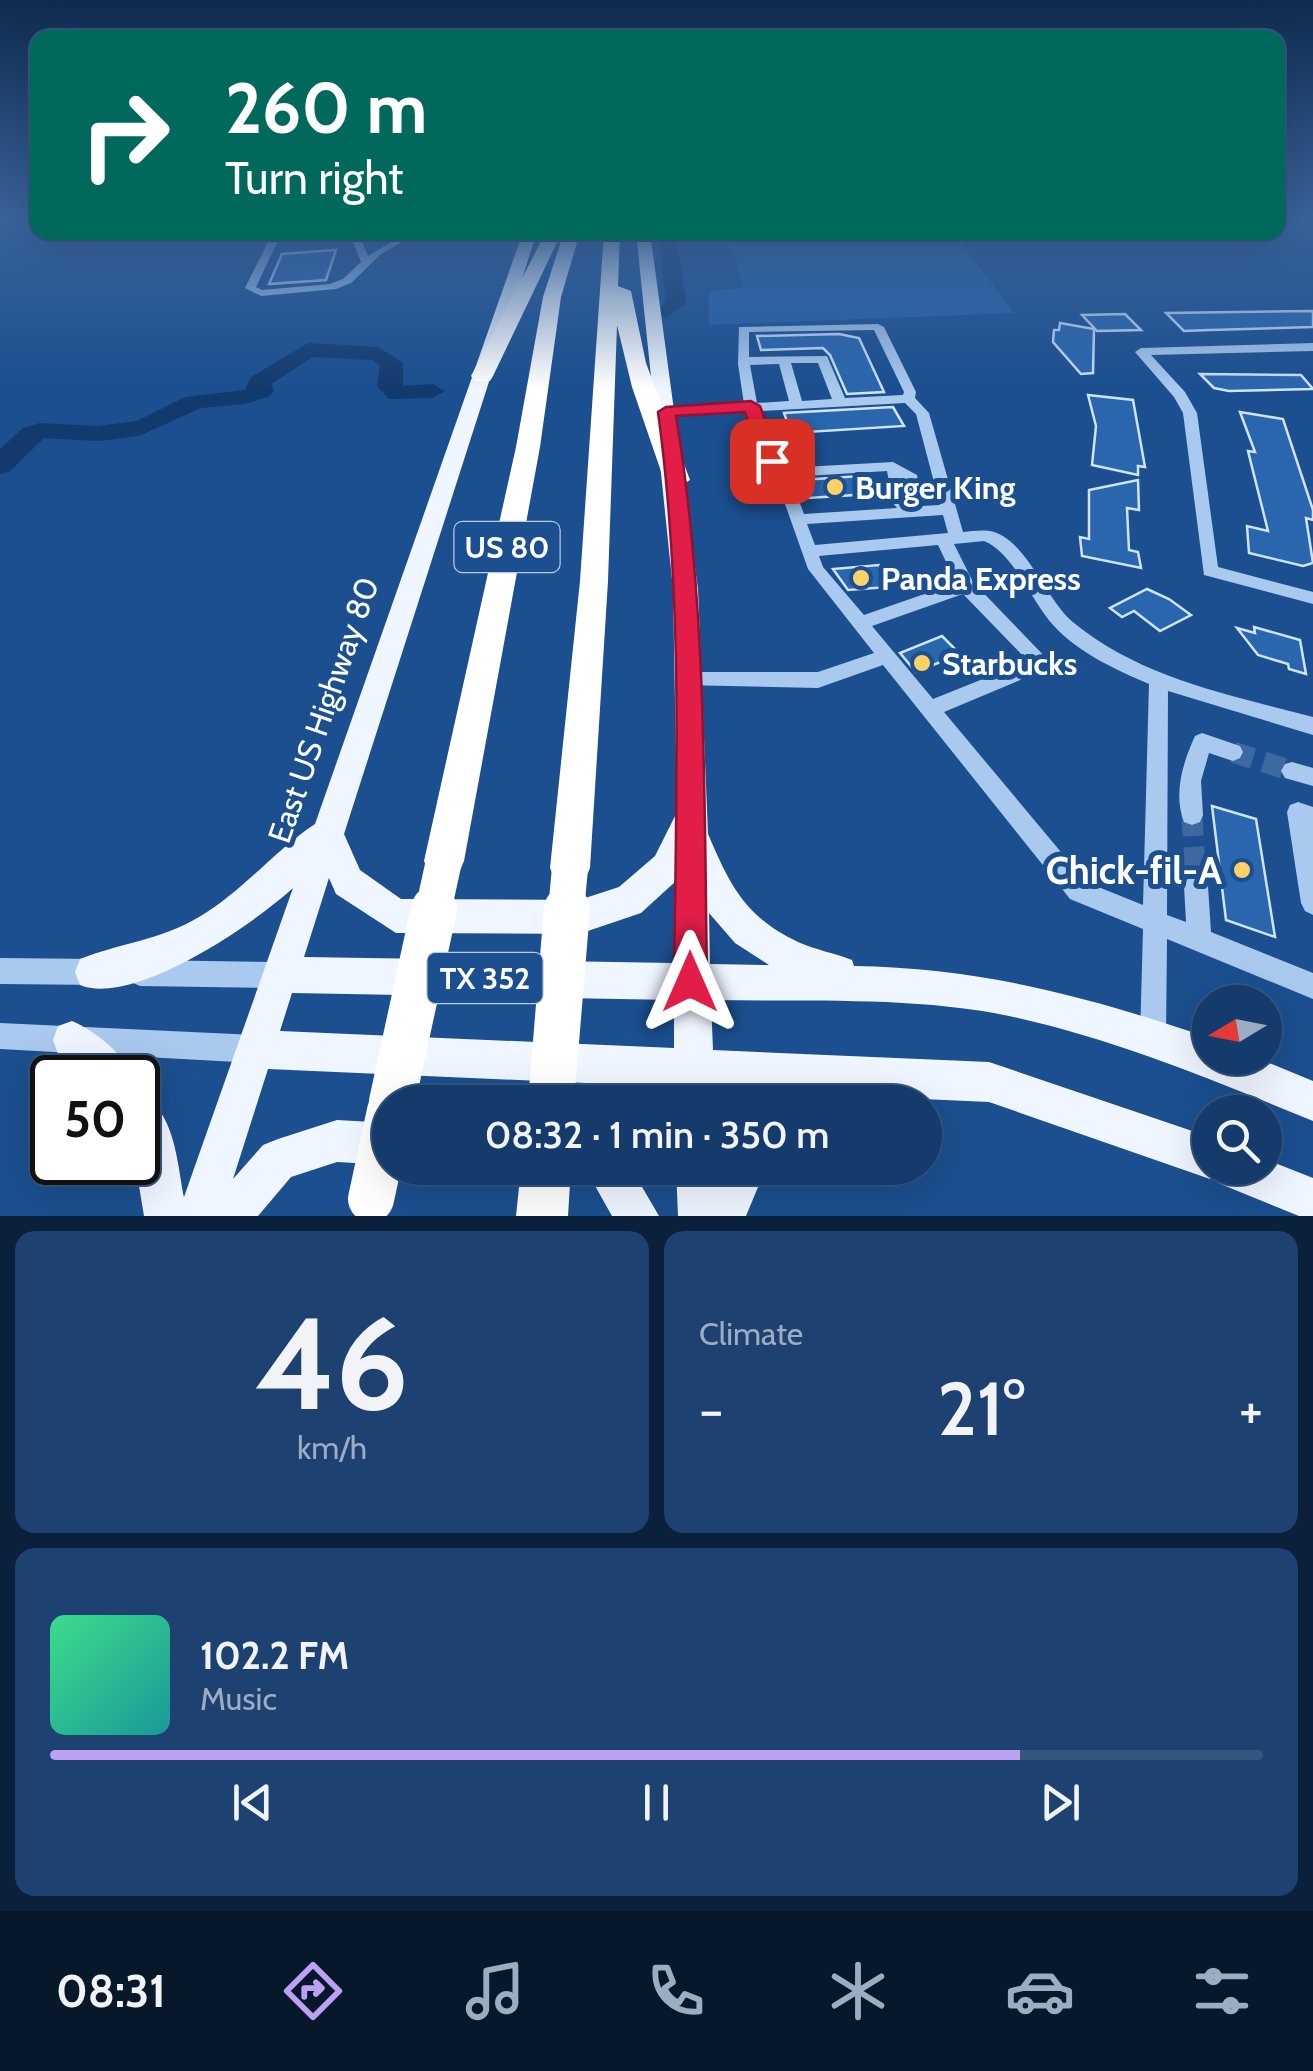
<!DOCTYPE html>
<html lang="en">
<head>
<meta charset="utf-8">
<style>
	:root { --surface:#143b6b; --page:#1d4271; --text:#f1f3f6; --muted:#9dadc1; --line:#33557e; --accent:#bca0f2 }
	body { margin:0; font-family:Cabin,sans-serif; background:var(--page); color:var(--text); height:100vh; display:flex; flex-direction:column; font-size:38px; white-space:nowrap }
	* { box-sizing:border-box; margin:0 }
	p { font-size:32px; color:var(--muted) }
	.icon { flex:none; width:55px; height:55px; fill:none; stroke:currentColor; stroke-width:2; stroke-linecap:round; stroke-linejoin:round }
	.map { position:relative; height:1216px; overflow:hidden }
	.details { display:flex; flex-direction:column; gap:15px; padding:15px; background:#0b203b; flex:1 }
	.details>* { flex:none }
	.top-card { position:absolute; left:30px; top:30px; width:1255px; height:210px; border-radius:20px; box-shadow:0 10px 40px #0002,0 0 0 2px var(--line); background:#00695c; color:#fff; overflow:hidden }
	.needle { width:65px; rotate:260deg }
	.buttons { position:absolute; left:1192px; top:985px; display:grid; gap:20px }
	.buttons a { display:grid; place-items:center; width:90px; height:90px; border-radius:50%; background:var(--surface); box-shadow:0 10px 40px #0002,0 0 0 2px var(--line); font-size:50px }
	.speed { position:absolute; left:30px; top:1055px; display:flex; gap:20px; font-size:50px; font-weight:700; text-align:center }
	.speed>* { display:grid; place-content:center; width:130px; height:130px; border-radius:50%; background:var(--surface); box-shadow:0 10px 40px #0002,0 0 0 2px var(--line); line-height:1 }
	.speed .limit { border:5px solid #111; border-radius:15px; background:#fff; color:#111 }
	.pin { position:absolute; display:grid; place-items:center; width:85px; height:85px; color:#fff; margin:-42px; border-radius:20px; box-shadow:0 5px 15px #0006 }
	.me { position:absolute; width:110px; margin:-55px; rotate:0deg; stroke-linejoin:round; filter:drop-shadow(0 0 8px #0008) }
	.turn { display:flex; align-items:center; gap:35px; height:210px; padding:0 30px; font-size:45px }
	.turn .icon { width:130px; height:130px; stroke-width:2.5 }
	.turn b { display:block; font-size:70px; line-height:85px }
	.big { font-size:75px; font-weight:600; line-height:1.1 }
	.details .tile { flex:1; display:flex; flex-direction:column; justify-content:center; gap:15px; min-width:0; padding:0 35px; border-radius:20px; background:var(--page) }
	.details .dial { align-items:center; gap:0 }
	.dial b { font-size:130px; line-height:1 }
	.song { display:flex; align-items:center; gap:30px }
	.cover { width:120px; height:120px; border-radius:15px; background:linear-gradient(135deg,hsl(150 70% 55%),hsl(180 70% 35%)) }
	.played { height:10px; border-radius:5px; background:linear-gradient(90deg,var(--accent) 80%,var(--line) 80%) }
	.keys { display:flex; justify-content:space-around; direction:ltr }
	.heat { display:flex; justify-content:space-between; align-items:center; font-size:55px; direction:ltr }
	.details .tiles { flex:1; display:grid; gap:15px; grid-template-columns:1fr 1fr }
	.tile:last-child { grid-column:span 2 }
	.trip { position:absolute; left:372px; top:1085px; width:570px; height:100px; border-radius:50px; background:var(--surface); box-shadow:0 10px 40px #0002,0 0 0 2px var(--line); font-weight:600; line-height:100px; text-align:center }
	.menu { display:flex; height:160px; justify-content:space-around; align-items:center; background:#08182b; color:var(--muted) }
	.menu .icon { width:70px; height:70px }
	.menu .selected { color:var(--accent) }
	.menu b { font-size:45px; color:var(--text) }
	.map>svg:first-child { display:block }
	.green { fill:#2461a8 }
	.lines { fill:none; stroke-linecap:round; stroke-linejoin:round }
	.river { fill:#123a6d; fill-rule:evenodd }
	.building { fill:#2a66ad; stroke:#cfe3fa; stroke-width:2.5 }
	.minor-tunnel { stroke:#3d69a0; stroke-width:21; stroke-dasharray:21 11; stroke-linecap:butt }
	.minor { fill:#a9c9ee; fill-rule:evenodd }
	.major { fill:#f0f6ff; fill-rule:evenodd }
	.highway { fill:#fff; fill-rule:evenodd }
	.highway-bridge-far1 { stroke:#fff; stroke-width:36 }
	.highway-bridge { stroke:#fff; stroke-width:46 }
	.route { fill:#e11d48; stroke:#92132f; stroke-width:2.5 }
	.poi-dot { fill:#ffd166; stroke:#1b4f8f; stroke-width:4 }
	.labels { text-anchor:middle; dominant-baseline:central; stroke-width:10; stroke-linejoin:round; paint-order:stroke }
	.shield { fill:#1b4f8f; stroke:#bbcadd; stroke-width:2.5 }
	.shield-label { font-size:30px; font-weight:bold; fill:#fff }
	.poi-label { font-size:32px; font-weight:bold; fill:#fff; stroke:#1b4f8f; text-anchor:start }
	.street-label { font-size:32px; fill:#fff; stroke:#1b4f8f }
	.near-poi-label { font-size:38px; font-weight:bold; fill:#fff; stroke:#1b4f8f; text-anchor:end }
</style>
</head>
<body>
<div class="map">
<svg width="1313" height="1216" viewBox="0 0 1313 1216">
	<rect width="100%" height="100%" fill="#1b4f8f"/>
	<!-- green -->
	<polygon class="green" points="721,233 970,233 959,240 1014,313 709,325 709,291 743,288 735,256"/>
	<g class="lines">
		<!-- river -->
		<g class="river">
			<polygon points="658,232 676,232 686,303 666,318 656,312 666,301"/>
			<polygon points="308,343 378,347 403,363 403,386 433,384 445,391 433,398 389,399 377,386 380,365 373,360 313,357 271,384 274,391 270,396 245,404 201,408 139,436 98,441 44,438 9,472 0,474 0,449 23,428 40,423 98,426 137,421 185,397 245,390 251,377"/>
		</g>
	</g>
	<!-- building -->
	<g class="building">
		<polygon points="336,250 326,280 269,284 282,254"/>
		<polygon points="1313,311 1313,327 1210,330 1184,331 1166,313"/>
		<polygon points="1125,314 1141,330 1097,331 1082,315"/>
		<polygon points="1060,323 1094,329 1093,373 1081,374 1053,342 1054,330 1059,330"/>
		<polygon points="839,334 859,338 884,392 847,394 830,355 823,348 761,350 757,336"/>
		<polygon points="1200,374 1301,375 1313,389 1229,391 1214,388"/>
		<polygon points="1088,395 1133,400 1145,467 1138,466 1138,475 1092,465 1096,426"/>
		<polygon points="893,407 904,426 791,433 784,413"/>
		<polygon points="1240,412 1283,419 1313,510 1313,520 1306,518 1313,563 1303,566 1249,553 1247,526 1268,531 1248,451 1255,452"/>
		<polygon points="861,476 870,494 808,498 801,480"/>
		<polygon points="1138,480 1139,510 1127,508 1129,550 1138,552 1141,568 1082,556 1080,537 1089,539 1089,490"/>
		<polygon points="879,565 889,587 848,590 833,569"/>
		<polygon points="1147,589 1169,599 1191,615 1160,631 1134,611 1122,617 1110,608"/>
		<polygon points="1254,627 1300,640 1306,674 1289,669 1288,664 1258,655 1237,628 1255,633"/>
		<polygon points="942,636 960,654 916,672 900,653"/>
		<polygon points="1212,806 1256,819 1275,937 1226,920"/>
	</g>
	<g class="lines">
		<!-- minor-tunnel -->
		<g class="minor-tunnel">
			<polyline points="1233,752 1292,771"/>
			<polyline points="1192,815 1196,886"/>
		</g>
		<!-- minor -->
		<g class="minor">
			<polygon points="273,232 282,232 256,287 262,290 330,284 343,279 361,262 349,232 358,232 368,256 408,232 420,232 381,254 351,283 336,289 261,296 245,288"/>
			<path d="M 878,324 L 884,327 L 916,392 L 915,398 L 929,413 L 963,532 C 973,531 984,529 994,532 C 1028,543 1046,600 1074,623 C 1141,678 1230,695 1313,717 L 1313,735 L 1168,691 L 1167,915 L 1186,922 L 1184,886 L 1188,878 L 1196,874 L 1204,878 L 1208,886 L 1211,932 L 1313,973 L 1313,999 L 1167,939 L 1166,1038 L 1162,1047 L 1153,1051 L 1144,1047 L 1140,1038 L 1143,929 L 1070,899 L 883,665 L 818,688 L 682,685 L 679,680 L 682,675 L 689,672 L 818,672 L 874,653 L 808,569 L 774,473 L 757,443 L 747,412 L 666,416 L 659,412 L 666,408 L 744,404 L 738,364 L 739,327 ZM 874,330 L 904,392 L 903,395 L 845,398 L 827,356 L 749,357 L 749,332 ZM 791,363 L 818,363 L 832,399 L 802,401 ZM 779,364 L 789,401 L 757,403 L 750,365 ZM 905,403 L 916,414 L 940,505 L 922,506 L 917,475 L 893,462 L 785,468 L 771,443 L 760,411 ZM 887,471 L 893,503 L 897,508 L 804,514 L 790,477 ZM 943,515 L 948,533 L 815,545 L 807,524 ZM 984,541 C 1014,553 1032,603 1054,626 C 1079,653 1116,670 1149,684 L 1143,905 L 1086,882 L 944,712 L 1049,668 L 1051,663 L 973,582 L 954,544 ZM 938,545 L 956,583 L 864,615 L 823,567 L 819,556 ZM 963,594 L 1028,661 L 933,699 L 872,626 Z"/>
			<polygon points="1313,343 1313,351 1151,355 1185,392 1197,413 1218,567 1313,592 1313,604 1204,575 1183,413 1174,397 1135,352 1141,348"/>
			<path d="M 1202,733 L 1240,746 L 1243,752 L 1240,758 L 1233,761 L 1209,753 L 1201,781 L 1203,815 L 1200,822 L 1192,825 L 1184,822 C 1173,794 1183,762 1195,736 Z"/>
			<polygon points="1292,762 1313,768 1313,786 1285,778 1281,771 1285,764"/>
			<polygon points="1298,802 1313,807 1313,915 1305,911 1301,903 1287,812 1290,805"/>
			<polygon points="0,958 99,959 108,963 112,972 108,981 99,985 0,984"/>
			<polygon points="140,960 279,962 288,966 292,975 288,984 279,988 140,986 131,982 127,973 131,964"/>
			<polygon points="0,1023 255,1035 265,1039 269,1049 265,1059 255,1063 0,1049"/>
		</g>
		<!-- major -->
		<g class="major">
			<path d="M 523,232 L 537,232 L 344,834 L 360,870 L 401,899 L 579,900 L 619,887 L 655,856 L 677,812 L 673,589 L 636,232 L 650,232 L 698,589 L 708,834 C 730,885 745,917 798,942 C 816,950 834,953 852,960 L 854,966 C 983,968 1089,997 1210,1038 L 1210,1058 L 1257,1058 L 1313,1081 L 1313,1121 C 1213,1080 1115,1039 1009,1016 C 913,996 809,1002 711,1000 L 713,1050 L 989,1062 L 1210,1137 L 1210,1168 L 1265,1168 L 1265,1159 L 1313,1178 L 1313,1216 L 1299,1216 L 1218,1183 L 1215,1177 L 1210,1179 L 989,1102 L 833,1095 L 820,1102 L 764,1102 L 768,1092 L 715,1089 L 715,1102 L 675,1102 L 675,1087 L 268,1069 L 233,1179 L 263,1145 L 278,1139 L 337,1120 L 390,1123 L 390,1165 L 337,1162 L 291,1177 L 258,1216 L 144,1216 L 135,1162 L 138,1094 C 175,1108 177,1162 184,1197 L 293,888 C 254,924 133,1007 80,985 L 75,972 L 80,959 C 120,943 161,940 199,917 C 242,892 274,851 315,824 ZM 329,878 L 336,894 L 396,933 L 579,934 L 641,913 L 676,881 L 674,963 L 304,957 ZM 709,913 L 735,943 L 769,965 L 710,964 ZM 292,993 L 674,1000 L 674,1048 L 280,1031 Z"/>
			<path d="M 72,1021 C 95,1031 124,1054 134,1078 L 84,1078 L 58,1054 L 53,1040 L 58,1026 Z"/>
			<polygon points="585,1168 631,1168 659,1216 612,1216"/>
			<polygon points="676,1168 718,1168 719,1178 723,1168 766,1168 746,1216 678,1216"/>
		</g>
		<!-- highway -->
		<g class="highway">
			<polygon points="546,232 562,232 493,376 490,381 474,381 471,376"/>
			<polygon points="564,232 580,232 561,297 540,447 464,861 458,875 444,880 430,875 424,861 516,447 543,297"/>
			<polygon points="604,232 620,232 618,286 631,291 646,363 690,480 677,488 664,480 632,387 617,325 608,581 590,868 584,882 570,887 556,882 550,868 580,581"/>
			<polygon points="521,1168 571,1168 568,1216 516,1216"/>
		</g>
		<!-- highway-bridge-far1 -->
		<g class="highway-bridge-far1">
			<polyline points="433,911 444,861"/>
			<polyline points="566,911 570,868"/>
		</g>
		<!-- highway-bridge -->
		<g class="highway-bridge">
			<polyline points="392,1102 434,909"/>
			<polyline points="551,1102 567,909"/>
			<polyline points="371,1199 390,1111"/>
		</g>
	</g>
	<!-- sky -->
	<linearGradient id="sky" x2="0" y2="1"><stop stop-color="#0f2b4f"/><stop offset="0.56" stop-color="#39639b"/><stop offset="1" stop-color="#39639b" stop-opacity="0"/></linearGradient>
	<rect width="1313" height="389" fill="url(#sky)"/>
	<!-- route -->
	<path class="route" d="M 751,401 L 760,406 L 781,461 L 778,465 L 765,465 L 762,461 L 745,412 L 676,416 C 707,603 704,793 707,982 L 702,994 L 690,999 L 679,994 L 674,982 C 676,792 684,601 658,412 L 666,407 Z"/>
	<!-- markers -->
	<g class="poi-dot">
		<circle cx="835" cy="487" r="10"/>
		<circle cx="861" cy="578" r="10"/>
		<circle cx="922" cy="663" r="10"/>
		<circle cx="1242" cy="870" r="10"/>
	</g>
	<g class="labels">
		<!-- shield labels -->
		<g class="shield">
			<rect x="454.5" y="522" width="105" height="50" rx="8"/>
			<rect x="427.5" y="953" width="115" height="50" rx="8"/>
		</g>
		<g class="shield-label">
			<text x="507" y="547">US 80</text>
			<text x="485" y="978">TX 352</text>
		</g>
		<!-- poi labels -->
		<g class="poi-label">
			<text x="855" y="487">Burger King</text>
			<text x="881" y="578">Panda Express</text>
			<text x="942" y="663">Starbucks</text>
		</g>
		<!-- street labels -->
		<g class="street-label">
			<text transform="translate(323 710) rotate(-71)">East US Highway 80</text>
		</g>
		<!-- near-poi labels -->
		<g class="near-poi-label">
			<text x="1222" y="870">Chick-fil-A</text>
		</g>
	</g>
</svg>
<div class="buttons">
<a><svg class="needle" viewBox="-14 -14 28 28"><path d="M0-13l5 13h-10z" fill="#e53935"/><path d="M0 13l5-13h-10z" fill="#9dadc1"/></svg></a>
<a><svg class="icon" aria-label="search" viewBox="0 0 24 24"><circle cx="10" cy="10" r="6"/><path d="M15 15l6 6"/></svg></a>
</div>
<div class="speed"><div class="limit">50</div></div>
<div class="pin" style="left:772px;top:461px;background:#d93025"><svg class="icon" aria-label="arrive" viewBox="0 0 24 24"><path d="M6 21V4h12l-3 4 3 4H6"/></svg></div>
<svg class="me" style="left:690px;top:982px" viewBox="-20 -20 40 40"><path d="M0-17L14 15 0 8-14 15z" fill="#e11d48" stroke="#fff" stroke-width="4"/></svg>
<div class="trip">08:32 · 1 min · 350 m</div>
<div class="top-card">
<div class="turn"><svg class="icon" aria-label="right" viewBox="0 0 24 24"><path d="M7 20v-9h11M14 6l5 5-5 5"/></svg><div><b>260 m</b>Turn right</div></div>
</div>
</div>
<section class="details">
<div class="tiles">
<div class="tile dial"><b>46</b><p>km/h</p></div>
<div class="tile"><p>Climate</p>
<div class="heat"><a>−</a><b class="big">21°</b><a>+</a></div>
</div>
<div class="tile">
<div class="song"><i class="cover"></i><div><b>102.2 FM</b><p>Music</p></div></div>
<div class="played"></div>
<div class="keys"><svg class="icon" aria-label="previous" viewBox="0 0 24 24"><path d="M18 5L8 12l10 7zM5 5v14"/></svg><svg class="icon" aria-label="pause" viewBox="0 0 24 24"><path d="M8 5v14M16 5v14"/></svg><svg class="icon" aria-label="next" viewBox="0 0 24 24"><path d="M6 5l10 7-10 7zM19 5v14"/></svg></div>
</div>
</div>
</section>
<nav class="menu">
<b>08:31</b>
<svg class="icon selected" aria-label="directions" viewBox="0 0 24 24"><path d="M12 3l9 9-9 9-9-9zM9 14v-3h6M13 9l2 2-2 2"/></svg>
<svg class="icon" aria-label="music" viewBox="0 0 24 24"><path d="M9 18V5l10-2v13"/><circle cx="6" cy="18" r="3"/><circle cx="16" cy="16" r="3"/></svg>
<svg class="icon" aria-label="phone" viewBox="0 0 24 24"><path d="M5 4h4l2 5-3 2q2 4 5 5l2-3 5 2v4C11 20 4 13 5 4z"/></svg>
<svg class="icon" aria-label="climate" viewBox="0 0 24 24"><path d="M12 3v18M4 7l16 10M4 17L20 7"/></svg>
<svg class="icon" aria-label="car" viewBox="0 0 24 24"><path d="M5 17H2v-5l4-1 3-4h7l3 4 3 1v5h-3M9 17h6M6 11h13"/><circle cx="7" cy="17" r="2"/><circle cx="17" cy="17" r="2"/></svg>
<svg class="icon" aria-label="filters" viewBox="0 0 24 24"><path d="M4 7h16M4 17h16"/><circle cx="9" cy="7" r="2"/><circle cx="15" cy="17" r="2"/></svg>
</nav>
</body>
</html>
